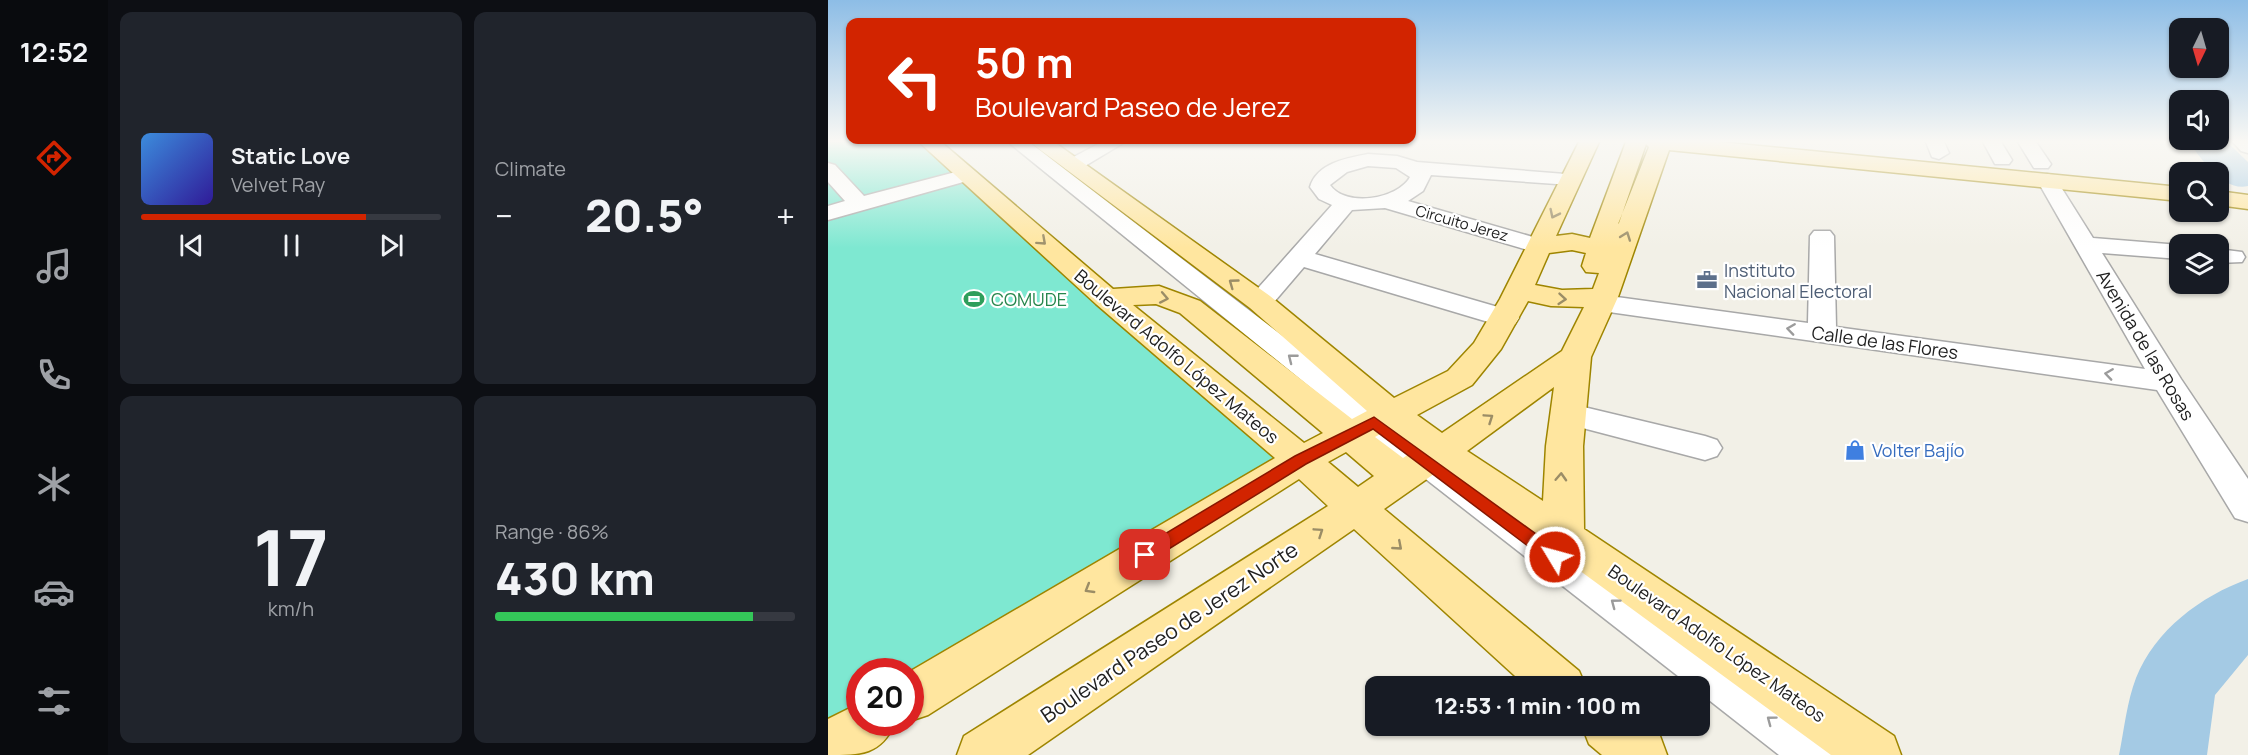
<!DOCTYPE html>
<html lang="en">
<head>
<meta charset="utf-8">
<style>
	:root { --surface:#171b24; --page:#20242c; --text:#f1f3f6; --muted:#9ea1a6; --line:#363941; --accent:#d22400 }
	body { margin:0; font-family:Manrope,sans-serif; background:var(--page); color:var(--text); height:100vh; display:flex; flex-direction:column; font-size:22px; white-space:nowrap }
	* { box-sizing:border-box; margin:0 }
	p { font-size:20px; color:var(--muted) }
	.icon { flex:none; width:33px; height:33px; fill:none; stroke:currentColor; stroke-width:2; stroke-linecap:round; stroke-linejoin:round }
	.map { position:relative; flex:1; overflow:hidden }
	.details { display:flex; flex-direction:column; gap:12px; padding:12px; background:#0d0f14; width:720px }
	.details>* { flex:none }
	.top-card { position:absolute; left:18px; top:18px; width:570px; height:126px; border-radius:12px; box-shadow:0 2px 4px #0004; background:#d22400; color:#fff; overflow:hidden }
	.needle { width:39px; rotate:185deg }
	.tools { position:absolute; left:1341px; top:18px; display:grid; gap:12px }
	.tools a { display:grid; place-items:center; width:60px; height:60px; border-radius:12px; background:var(--surface); box-shadow:0 2px 4px #0004; font-size:30px }
	.speed { position:absolute; left:18px; top:658px; display:flex; gap:12px; font-size:30px; font-weight:700; text-align:center }
	.speed>* { display:grid; place-content:center; width:78px; height:78px; border-radius:50%; background:var(--surface); box-shadow:0 2px 4px #0004; line-height:1 }
	.speed .limit { border:9px solid #d22; background:#fff; color:#111 }
	.pin { position:absolute; display:grid; place-items:center; width:51px; height:51px; color:#fff; margin:-26px; border-radius:12px; box-shadow:0 3px 9px #0006 }
	.me { position:absolute; width:66px; margin:-33px; rotate:307deg; stroke-linejoin:round; filter:drop-shadow(0 0 4px #0008) }
	.turn { display:flex; align-items:center; gap:21px; height:126px; padding:0 30px; font-size:27px }
	.turn .icon { width:78px; height:78px; stroke-width:2.5 }
	.turn b { display:block; font-size:42px; line-height:51px }
	.big { font-size:45px; font-weight:800; line-height:1.1 }
	.details .widget { flex:1; display:flex; flex-direction:column; justify-content:center; gap:9px; min-width:0; padding:0 21px; border-radius:12px; background:var(--page) }
	.details .dial { align-items:center; gap:0 }
	.dial b { font-size:78px; line-height:1 }
	.song { display:flex; align-items:center; gap:18px }
	.cover { width:72px; height:72px; border-radius:9px; background:linear-gradient(135deg,hsl(210 70% 55%),hsl(250 70% 35%)) }
	.played { height:6px; border-radius:3px; background:linear-gradient(90deg,var(--accent) 75%,var(--line) 75%) }
	.keys { display:flex; justify-content:space-around; direction:ltr }
	.heat { display:flex; justify-content:space-between; align-items:center; font-size:33px; direction:ltr }
	.charge { height:9px; border-radius:4px; background:linear-gradient(90deg,#34c759 86%,var(--line) 0) }
	.details .tiles { flex:1; display:grid; gap:12px; grid-template-columns:repeat(2,1fr) }
	.trip { position:absolute; left:537px; top:676px; width:345px; height:60px; border-radius:12px; background:var(--surface); box-shadow:0 2px 4px #0004; font-weight:800; line-height:60px; text-align:center }
	main { display:flex; flex:1; min-height:0 }
	.tab-bar { display:flex; flex-direction:column; width:108px; justify-content:space-around; align-items:center; background:#090b0e; color:var(--muted) }
	.tab-bar .icon { width:42px; height:42px }
	.tab-bar .on { color:var(--accent) }
	.tab-bar b { font-size:27px; color:var(--text) }
	.map>svg:first-child { display:block }
	.pitch { fill:#7ee8d1 }
	.lines { fill:none; stroke-linecap:round; stroke-linejoin:round }
	.river { fill:#a4cae4; fill-rule:evenodd }
	.minor-casing { stroke:#a8a8a8; stroke-width:3 }
	.major-casing { stroke:#9e8500; stroke-width:3 }
	.minor { fill:#fff; fill-rule:evenodd }
	.major { fill:#ffe69f; fill-rule:evenodd }
	.oneway { stroke:#9b8d66 }
	.oneway2 { stroke:#9b9b9b }
	.route { fill:#d22400; stroke:#881700; stroke-width:1.5 }
	.labels { text-anchor:middle; dominant-baseline:central; stroke-width:4.5; stroke-linejoin:round; paint-order:stroke }
	.far-street-label { font-size:15px; fill:#212121; stroke:#fff }
	.service-label { font-size:18px; fill:#4e5e75; stroke:#fff; text-anchor:start }
	.leisure-label { font-size:18px; fill:#27864d; stroke:#fff; text-anchor:start }
	.street-label { font-size:18px; fill:#212121; stroke:#fff }
	.shop-label { font-size:18px; fill:#366cbe; stroke:#fff; text-anchor:start }
	.near-street-label { font-size:21px; fill:#212121; stroke:#fff }
</style>
</head>
<body>
<main>
<nav class="tab-bar">
<b>12:52</b>
<svg class="icon on" aria-label="directions" viewBox="0 0 24 24"><path d="M12 3l9 9-9 9-9-9zM9 14v-3h6M13 9l2 2-2 2"/></svg>
<svg class="icon" aria-label="music" viewBox="0 0 24 24"><path d="M9 18V5l10-2v13"/><circle cx="6" cy="18" r="3"/><circle cx="16" cy="16" r="3"/></svg>
<svg class="icon" aria-label="phone" viewBox="0 0 24 24"><path d="M5 4h4l2 5-3 2q2 4 5 5l2-3 5 2v4C11 20 4 13 5 4z"/></svg>
<svg class="icon" aria-label="climate" viewBox="0 0 24 24"><path d="M12 3v18M4 7l16 10M4 17L20 7"/></svg>
<svg class="icon" aria-label="car" viewBox="0 0 24 24"><path d="M5 17H2v-5l4-1 3-4h7l3 4 3 1v5h-3M9 17h6M6 11h13"/><circle cx="7" cy="17" r="2"/><circle cx="17" cy="17" r="2"/></svg>
<svg class="icon" aria-label="filters" viewBox="0 0 24 24"><path d="M4 7h16M4 17h16"/><circle cx="9" cy="7" r="2"/><circle cx="15" cy="17" r="2"/></svg>
</nav>
<section class="details">
<div class="tiles">
<div class="widget">
<div class="song"><i class="cover"></i><div><b>Static Love</b><p>Velvet Ray</p></div></div>
<div class="played"></div>
<div class="keys"><svg class="icon" aria-label="previous" viewBox="0 0 24 24"><path d="M18 5L8 12l10 7zM5 5v14"/></svg><svg class="icon" aria-label="pause" viewBox="0 0 24 24"><path d="M8 5v14M16 5v14"/></svg><svg class="icon" aria-label="next" viewBox="0 0 24 24"><path d="M6 5l10 7-10 7zM19 5v14"/></svg></div>
</div>
<div class="widget"><p>Climate</p>
<div class="heat"><a>−</a><b class="big">20.5°</b><a>+</a></div>
</div>
<div class="widget dial"><b>17</b><p>km/h</p></div>
<div class="widget"><p>Range · 86%</p><b class="big">430 km</b><div class="charge"></div></div>
</div>
</section>
<div class="map">
<svg width="1420" height="755" viewBox="0 0 1420 755">
	<rect width="100%" height="100%" fill="#f2f0e7"/>
	<!-- pitch -->
	<polygon class="pitch" points="0,142 115,142 467,456 82,672 32,672 31,714 0,733"/>
	<g class="lines">
		<!-- river -->
		<g class="river">
			<path d="M 1361,142 L 1399,142 L 1420,162 L 1420,186 C 1396,192 1374,160 1361,142 Z"/>
			<path d="M 1420,579 L 1420,655 L 1387,695 L 1379,755 L 1291,755 C 1296,730 1299,701 1308,678 C 1327,630 1373,596 1420,579 Z"/>
		</g>
		<!-- minor casing -->
		<g class="minor-casing">
			<g id="minor">
				<polygon points="180,142 201,142 557,414 1006,738 1013,755 951,755 872,693 872,687 864,687 535,430"/>
				<polygon points="274,142 297,142 252,169 238,169 235,165 238,161"/>
				<polygon points="1098,142 1116,142 1121,153 1111,159 1104,157"/>
				<polygon points="1155,142 1173,142 1184,160 1181,164 1167,164"/>
				<polygon points="1190,142 1208,142 1223,164 1220,168 1206,168"/>
				<polygon points="1405,142 1420,142 1420,153 1413,151"/>
				<path d="M 540,154 L 569,156 L 589,162 L 750,175 L 753,179 L 750,183 L 743,185 L 603,175 L 595,191 L 580,201 L 719,241 L 723,246 L 719,251 L 703,251 L 557,208 L 524,210 L 487,254 L 687,312 L 691,318 L 687,324 L 677,326 L 667,324 L 476,267 L 441,308 L 432,310 L 423,308 L 419,302 L 423,296 L 504,205 L 491,199 L 482,187 C 489,163 519,158 540,154 ZM 540,166 L 568,168 L 582,177 C 570,199 518,208 502,185 L 519,172 Z"/>
				<polygon points="0,163 7,165 36,196 139,169 146,171 149,175 146,179 0,220 0,206 17,201 0,182"/>
				<polygon points="1219,174 1226,176 1265,238 1352,245 1352,259 1274,253 1353,379 1420,479 1420,522 1407,518 1329,390 774,311 765,309 761,303 765,297 774,295 980,323 982,236 986,231 1002,231 1006,236 1008,327 1317,369 1209,180 1212,176"/>
				<polygon points="1390,249 1414,252 1417,257 1414,262 1390,263"/>
				<polygon points="739,403 877,436 889,440 894,448 889,456 877,460 728,421 723,414 728,407"/>
			</g>
		</g>
		<!-- major casing -->
		<g class="major-casing">
			<g id="major">
				<path d="M 91,142 L 113,142 L 285,289 L 331,286 L 372,301 L 524,419 L 539,411 L 422,308 L 202,142 L 226,142 L 442,296 L 566,398 L 620,371 L 646,343 L 672,299 L 751,142 L 771,142 L 728,236 L 744,234 L 762,238 L 798,142 L 891,142 L 1352,187 L 1352,201 L 841,150 L 790,297 L 763,357 L 755,446 L 756,529 L 1066,736 L 1073,755 L 1003,755 L 613,469 L 556,509 L 751,671 L 758,687 L 699,687 L 526,529 L 200,755 L 129,755 L 136,736 L 500,506 L 471,479 L 100,715 L 82,721 L 81,672 L 447,458 L 268,304 ZM 818,144 L 821,147 L 790,224 L 791,223 ZM 744,250 L 758,253 L 754,266 L 758,272 L 771,273 L 765,289 L 734,290 L 707,285 L 721,253 ZM 700,301 L 723,306 L 756,307 L 734,351 L 614,433 L 589,415 L 644,385 L 673,349 ZM 328,304 L 352,313 L 495,433 L 476,443 L 305,305 ZM 726,387 L 718,446 L 715,501 L 639,451 ZM 561,429 L 587,450 L 575,458 L 547,437 ZM 518,452 L 546,476 L 530,487 L 500,462 Z"/>
				<polygon points="1390,191 1420,195 1420,209 1390,205"/>
				<path d="M 32,703 L 32,723 L 67,723 C 53,755 33,755 0,755 L 0,719 Z"/>
				<polygon points="754,726 819,726 832,736 839,755 774,755 761,744"/>
			</g>
		</g>
		<!-- minor -->
		<use href="#minor" class="minor"/>
		<!-- major -->
		<use href="#major" class="major"/>
	</g>
	<!-- one-way arrows -->
	<defs><path id="oneway-chevron" d="M-2-3.5L2.5 0L-2 3.5" fill="none" stroke-width="1.6" stroke-linecap="round" stroke-linejoin="round" transform="scale(1.5)"/></defs>
	<g class="oneway">
		<use href="#oneway-chevron" transform="translate(726 214) rotate(116)"/>
		<use href="#oneway-chevron" transform="translate(798 236) rotate(-70)"/>
		<use href="#oneway-chevron" transform="translate(214 241) rotate(42)"/>
		<use href="#oneway-chevron" transform="translate(405 283) rotate(-144)"/>
		<use href="#oneway-chevron" transform="translate(336 298) rotate(11)"/>
		<use href="#oneway-chevron" transform="translate(734 299) rotate(5)"/>
		<use href="#oneway-chevron" transform="translate(661 418) rotate(-34)"/>
		<use href="#oneway-chevron" transform="translate(733 477) rotate(-87)"/>
		<use href="#oneway-chevron" transform="translate(491 532) rotate(-34)"/>
		<use href="#oneway-chevron" transform="translate(570 546) rotate(41)"/>
		<use href="#oneway-chevron" transform="translate(261 589) rotate(149)"/>
	</g>
	<g class="oneway2">
		<use href="#oneway-chevron" transform="translate(963 329) rotate(-172)"/>
		<use href="#oneway-chevron" transform="translate(464 358) rotate(-142)"/>
		<use href="#oneway-chevron" transform="translate(1281 374) rotate(-172)"/>
		<use href="#oneway-chevron" transform="translate(787 603) rotate(-143)"/>
		<use href="#oneway-chevron" transform="translate(943 720) rotate(-143)"/>
	</g>
	<!-- sky -->
	<linearGradient id="sky" x2="0" y2="1"><stop stop-color="#8dbde6"/><stop offset="0.57" stop-color="#f9f8f4"/><stop offset="1" stop-color="#f9f8f4" stop-opacity="0"/></linearGradient>
	<rect width="1420" height="248" fill="url(#sky)"/>
	<!-- route -->
	<polygon class="route" points="546,417 733,552 736,557 733,562 721,562 545,429 478,464 323,560 310,560 308,555 310,550 467,456"/>
	<!-- icons -->
	<defs>
		<g id="office-bare" transform="scale(1.62)"><path d="M-6-3h4V-5.5h4V-3h4V5H-6ZM-1-4.5V-3h2v-1.5ZM-6 0V1H6V0Z" fill="#5c6f8a" stroke="#fff" stroke-width="2.5" paint-order="stroke"/></g>
		<g id="stadium-bare" transform="scale(1.62)"><path d="M0-5a6.5 5 0 1 0 0 10a6.5 5 0 1 0 0-10ZM-3.5-1.8h7v3.6h-7Z" fill="#2e9e5b" stroke="#fff" stroke-width="2.5" paint-order="stroke"/></g>
		<g id="shop-bare" transform="scale(1.62)"><path d="M-5-2.5h2.3a2.7 3.5 0 0 1 5.4 0H5L5.5 6h-11ZM-1.5-2.5h3a1.5 2.3 0 0 0-3 0Z" fill="#3f7fe0" stroke="#fff" stroke-width="2.5" paint-order="stroke"/></g>
	</defs>
	<g fill-rule="evenodd">
		<use href="#office-bare" x="879" y="280"/>
		<use href="#stadium-bare" x="146" y="299"/>
		<use href="#shop-bare" x="1027" y="450"/>
	</g>
	<g class="labels">
		<!-- far-street labels -->
		<g class="far-street-label">
			<text transform="translate(634 223) rotate(16)">Circuito Jerez</text>
		</g>
		<!-- service labels -->
		<g class="service-label">
			<text x="896" y="270">Instituto<tspan x="896" dy="21">Nacional Electoral</tspan></text>
		</g>
		<!-- leisure labels -->
		<g class="leisure-label">
			<text x="163" y="299">COMUDE</text>
		</g>
		<!-- street labels -->
		<g class="street-label">
			<text transform="translate(1057 342) rotate(8)">Calle de las Flores</text>
			<text transform="translate(1318 345) rotate(59)">Avenida de las Rosas</text>
			<text transform="translate(349 356) rotate(40)">Boulevard Adolfo López Mateos</text>
			<text transform="translate(889 643) rotate(35)">Boulevard Adolfo López Mateos</text>
		</g>
		<!-- shop labels -->
		<g class="shop-label">
			<text x="1044" y="450">Volter Bajío</text>
		</g>
		<!-- near-street labels -->
		<g class="near-street-label">
			<text transform="translate(341 632) rotate(-34)">Boulevard Paseo de Jerez Norte</text>
		</g>
	</g>
</svg>
<div class="tools">
<a><svg class="needle" viewBox="-14 -14 28 28"><path d="M0-13l5 13h-10z" fill="#e53935"/><path d="M0 13l5-13h-10z" fill="#9ea1a6"/></svg></a>
<a><svg class="icon" aria-label="sound" viewBox="0 0 24 24"><path d="M4 9h4l5-4v14l-5-4H4zM17 9q2 3 0 6"/></svg></a>
<a><svg class="icon" aria-label="search" viewBox="0 0 24 24"><circle cx="10" cy="10" r="6"/><path d="M15 15l6 6"/></svg></a>
<a><svg class="icon" aria-label="layers" viewBox="0 0 24 24"><path d="M12 4l9 5-9 5-9-5zM3 14l9 5 9-5"/></svg></a>
</div>
<div class="speed"><div class="limit">20</div></div>
<div class="pin" style="left:317px;top:555px;background:#d93025"><svg class="icon" aria-label="arrive" viewBox="0 0 24 24"><path d="M6 21V4h12l-3 4 3 4H6"/></svg></div>
<svg class="me" style="left:727px;top:557px" viewBox="-20 -20 40 40"><circle r="17" fill="#d22400" stroke="#fff" stroke-width="3"/><path d="M0-11L8 9 0 5-8 9z" fill="#fff"/></svg>
<div class="trip">12:53 · 1 min · 100 m</div>
<div class="top-card">
<div class="turn"><svg class="icon" aria-label="left" viewBox="0 0 24 24"><path d="M17 20v-9H6M10 6l-5 5 5 5"/></svg><div><b>50 m</b>Boulevard Paseo de Jerez</div></div>
</div>
</div>
</main>
</body>
</html>
